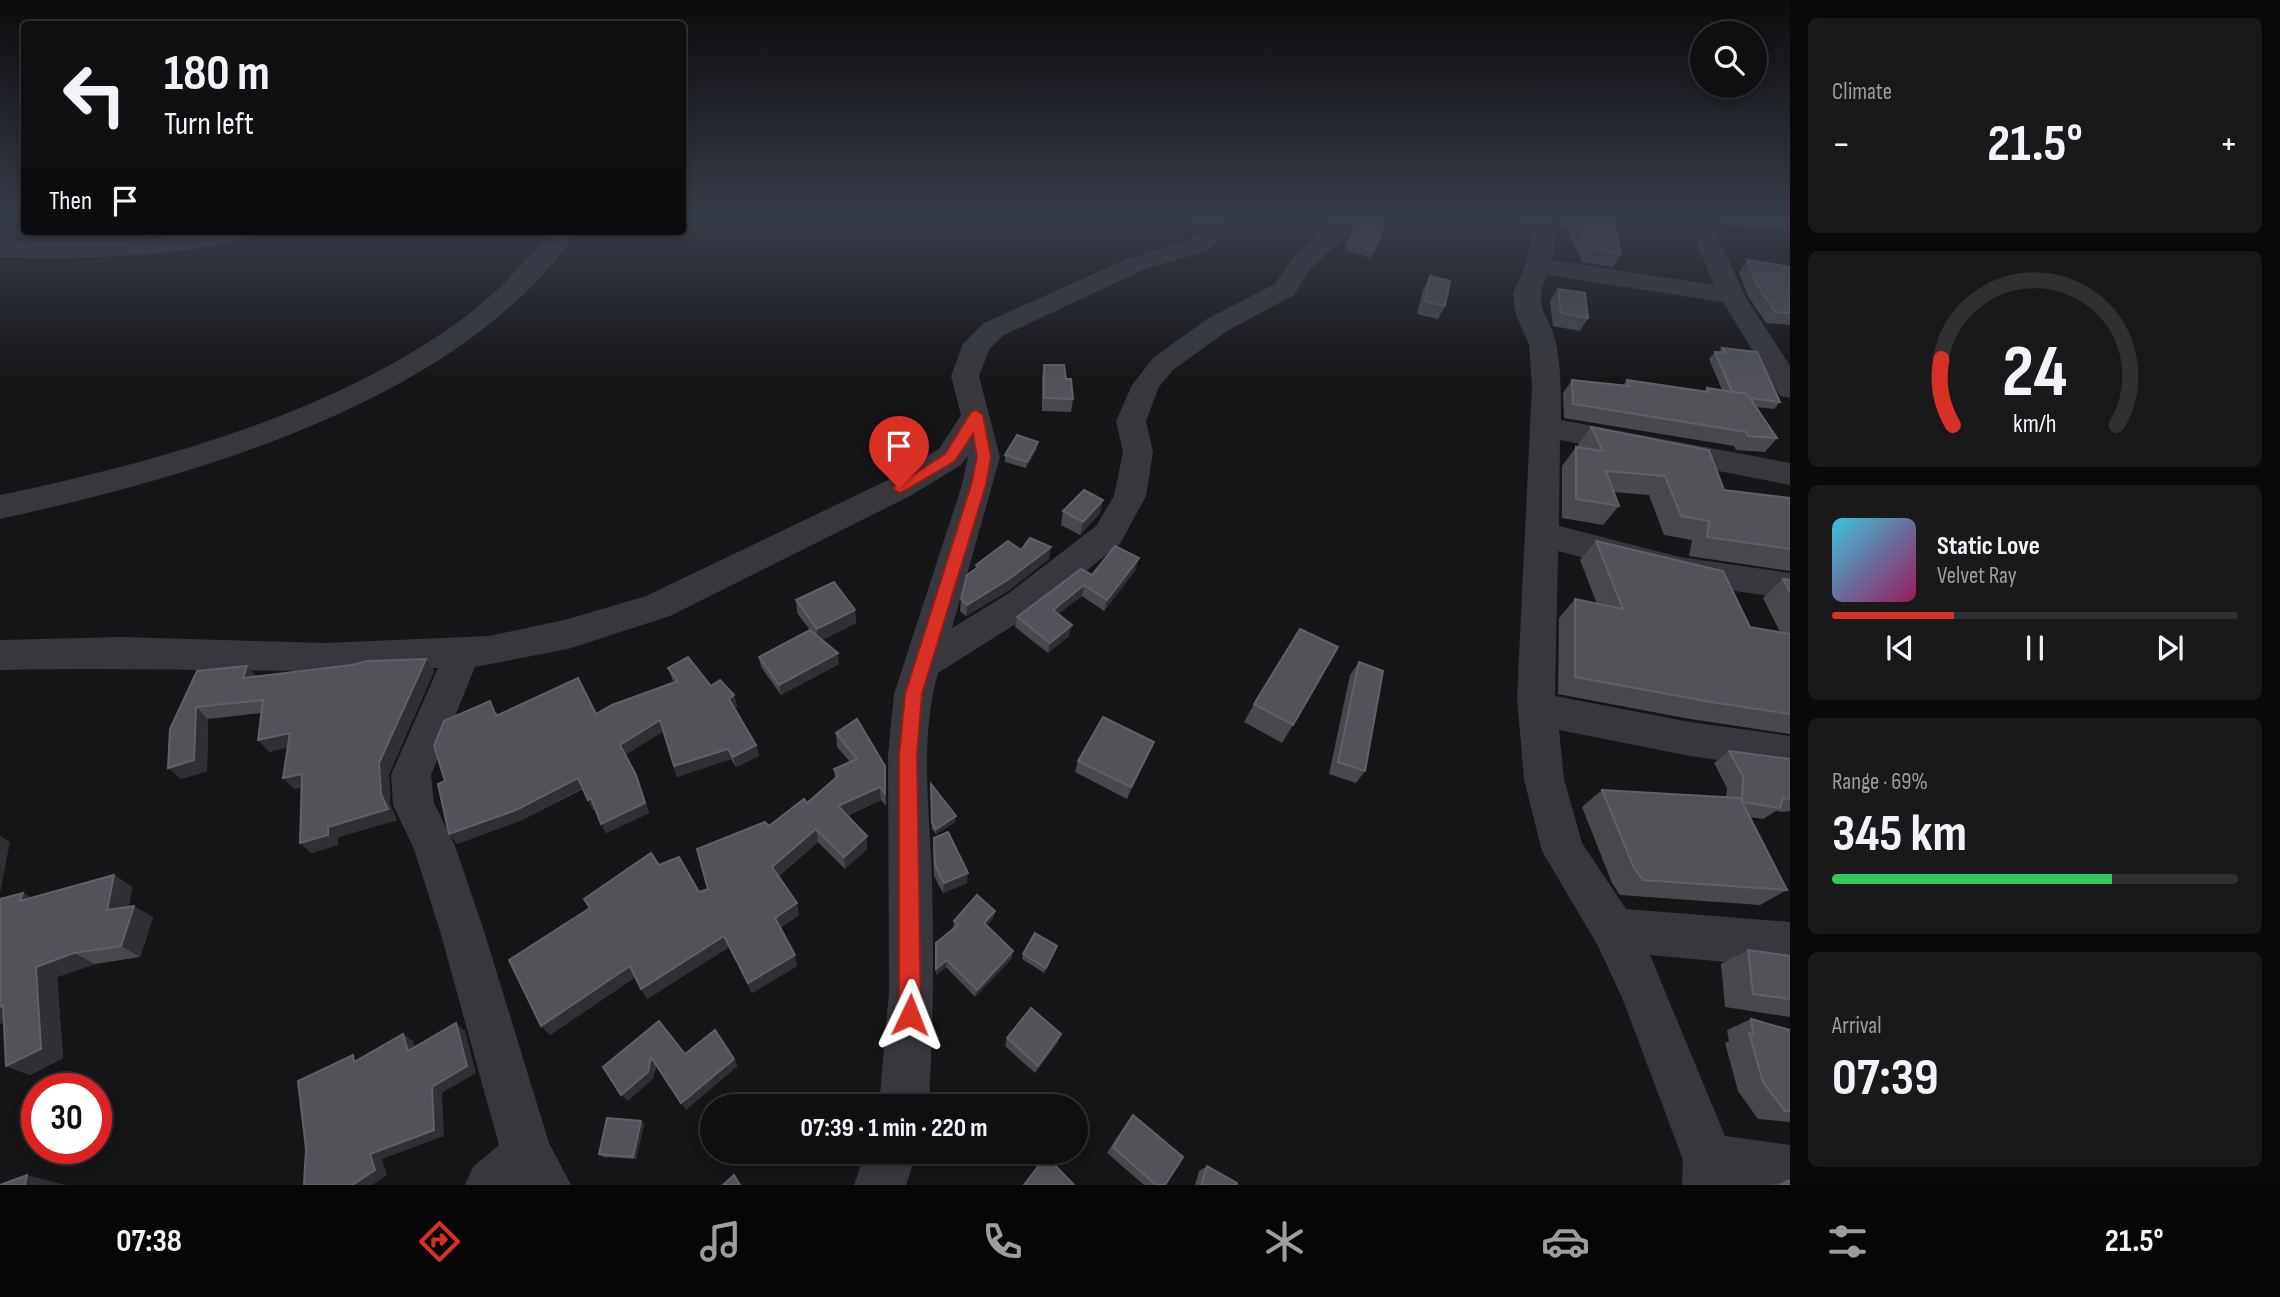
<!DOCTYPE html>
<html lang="en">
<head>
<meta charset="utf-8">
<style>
	:root { --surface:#101012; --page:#19191b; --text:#f1f3f6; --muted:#9c9d9f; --line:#303032; --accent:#d93025 }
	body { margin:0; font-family:"Sofia Sans Condensed",sans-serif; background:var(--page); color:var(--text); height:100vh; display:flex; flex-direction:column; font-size:26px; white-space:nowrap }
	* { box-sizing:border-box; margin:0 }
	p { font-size:23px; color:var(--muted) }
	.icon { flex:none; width:38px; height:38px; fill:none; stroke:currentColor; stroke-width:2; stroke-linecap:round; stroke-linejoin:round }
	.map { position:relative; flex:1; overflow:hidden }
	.panel { display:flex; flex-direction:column; gap:18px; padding:18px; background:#09090a; width:490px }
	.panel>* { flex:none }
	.top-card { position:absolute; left:21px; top:21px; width:665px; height:214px; border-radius:7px; box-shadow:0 4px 10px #0003,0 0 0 2px var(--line); background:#101012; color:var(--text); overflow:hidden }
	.controls { position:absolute; left:1690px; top:21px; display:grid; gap:14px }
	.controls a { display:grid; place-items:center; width:77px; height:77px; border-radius:50%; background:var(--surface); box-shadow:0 4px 10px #0003,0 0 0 2px var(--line); font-size:35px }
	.speed { position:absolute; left:21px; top:1073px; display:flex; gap:14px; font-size:35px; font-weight:700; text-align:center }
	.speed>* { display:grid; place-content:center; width:91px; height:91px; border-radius:50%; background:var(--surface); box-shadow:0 4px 10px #0003,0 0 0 2px var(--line); line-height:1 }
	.speed .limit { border:10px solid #d22; background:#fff; color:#111 }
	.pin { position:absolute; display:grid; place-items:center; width:60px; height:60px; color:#fff; margin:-72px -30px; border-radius:50% 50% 50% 0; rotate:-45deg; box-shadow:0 0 7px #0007 }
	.pin .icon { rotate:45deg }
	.me { position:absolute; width:77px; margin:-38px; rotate:2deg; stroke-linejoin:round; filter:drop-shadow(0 0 5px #0008) }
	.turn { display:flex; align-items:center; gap:24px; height:147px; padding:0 28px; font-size:32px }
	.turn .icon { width:91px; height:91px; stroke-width:2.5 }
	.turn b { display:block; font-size:49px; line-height:60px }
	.then { display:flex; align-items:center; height:66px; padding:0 28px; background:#0003; gap:14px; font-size:26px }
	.big { font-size:52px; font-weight:700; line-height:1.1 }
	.panel .tile { flex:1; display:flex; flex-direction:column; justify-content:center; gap:10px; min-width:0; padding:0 24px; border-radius:10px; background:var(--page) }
	.panel .dial { align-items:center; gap:0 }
	.dial svg { height:182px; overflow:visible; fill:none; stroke:var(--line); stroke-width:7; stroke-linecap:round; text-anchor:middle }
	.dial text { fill:var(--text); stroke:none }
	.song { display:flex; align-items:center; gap:21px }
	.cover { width:84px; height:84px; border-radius:10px; background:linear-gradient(135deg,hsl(190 70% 55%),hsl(330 70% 35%)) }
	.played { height:7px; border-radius:4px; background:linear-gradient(90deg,var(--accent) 30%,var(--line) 30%) }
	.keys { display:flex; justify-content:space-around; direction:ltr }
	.heat { display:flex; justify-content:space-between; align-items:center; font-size:38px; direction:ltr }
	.charge { height:10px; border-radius:5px; background:linear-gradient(90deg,#34c759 69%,var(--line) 0) }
	.trip { position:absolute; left:700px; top:1094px; width:388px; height:70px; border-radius:35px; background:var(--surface); box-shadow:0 4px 10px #0003,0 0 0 2px var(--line); font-weight:700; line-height:70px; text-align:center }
	.tabs { display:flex; height:112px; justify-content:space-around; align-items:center; background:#060607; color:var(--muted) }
	.tabs .icon { width:49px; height:49px }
	.tabs .selected { color:var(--accent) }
	.tabs b { font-size:32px; color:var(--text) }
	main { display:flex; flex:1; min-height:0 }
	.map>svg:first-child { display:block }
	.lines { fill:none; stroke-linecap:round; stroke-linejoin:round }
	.minor { fill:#37383d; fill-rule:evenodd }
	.wall { fill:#47494d }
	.shaded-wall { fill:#2f3033 }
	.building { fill:#525359; stroke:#5f6168; stroke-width:2 }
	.route { fill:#d93025; stroke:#8d1f18; stroke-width:2 }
</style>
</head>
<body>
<main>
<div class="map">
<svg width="1790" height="1185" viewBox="0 0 1790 1185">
	<rect width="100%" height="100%" fill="#161618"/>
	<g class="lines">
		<!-- minor -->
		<g class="minor">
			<path d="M 1197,216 L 1221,216 L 1224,235 L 1208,250 L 1145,269 L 1004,335 L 990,348 L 979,376 L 1000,457 L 952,628 L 1009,593 L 1096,526 L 1114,496 L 1123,452 L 1116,421 L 1132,385 L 1153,358 L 1207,319 L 1275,284 L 1290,261 L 1336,216 L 1360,216 L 1350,232 L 1309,270 L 1294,295 L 1227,331 L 1173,370 L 1159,387 L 1146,421 L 1153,452 L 1146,496 L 1120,544 L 1033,613 L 938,673 C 919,738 930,814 932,881 C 934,957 933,1031 929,1106 L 879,1106 L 889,992 L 888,755 L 894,694 L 962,485 L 968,456 L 961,465 L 910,496 L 670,616 L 568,649 L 475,667 L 431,775 L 434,803 L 455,846 L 484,931 L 549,1143 L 571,1185 L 465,1185 L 473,1167 L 499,1145 L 440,931 L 414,849 L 393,805 L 391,775 L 438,668 C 292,675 146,666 0,670 L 0,640 L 121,637 L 325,643 L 489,636 L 568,619 L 646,596 L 888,480 L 939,449 L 961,415 L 951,376 L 963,344 L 984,323 L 1127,259 L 1190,240 L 1199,233 Z"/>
			<path d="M 1524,216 L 1548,216 L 1556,238 L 1552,260 L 1714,285 L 1694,236 L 1697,231 L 1715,231 L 1745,296 L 1790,366 L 1790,398 L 1780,396 L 1723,302 L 1547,275 C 1531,311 1552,316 1557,348 C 1561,372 1561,396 1561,420 L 1790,463 L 1790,485 L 1560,440 L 1559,526 L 1680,557 L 1790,573 L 1790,599 L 1680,583 L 1558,551 L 1555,696 L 1690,722 L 1790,736 L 1790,770 L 1690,756 L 1559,730 L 1564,779 L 1582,843 L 1626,909 L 1790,922 L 1790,968 L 1650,955 L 1725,1136 L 1790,1145 L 1790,1185 L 1682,1185 L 1683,1160 L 1623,1000 L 1598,946 L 1542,851 L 1524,779 L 1517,698 L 1532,386 L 1529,344 L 1516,315 L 1513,293 L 1525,266 L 1532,238 Z"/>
			<path d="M 217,231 L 267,231 L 264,236 L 255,238 C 170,256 86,260 0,257 L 0,241 L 128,241 Z"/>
			<path d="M 553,231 L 578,231 C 459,403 194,476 0,519 L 0,495 C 154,463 332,414 461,320 C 496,295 524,262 553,231 Z"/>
			<polygon points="866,1152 917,1152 906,1185 854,1185"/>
		</g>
	</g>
	<!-- wall -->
	<g class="wall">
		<polygon points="1561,216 1613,216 1621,254 1613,267 1582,262"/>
		<polygon points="1705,216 1790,216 1790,231 1724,224 1718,218"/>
		<polygon points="1384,225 1371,258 1345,250 1347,243"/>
		<polygon points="1747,260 1790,267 1790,325 1766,323 1748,296 1739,272"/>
		<polygon points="1430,276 1445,306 1438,319 1417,314 1423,290"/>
		<polygon points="1558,289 1588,318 1580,331 1553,326 1550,301"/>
		<polygon points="1722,348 1780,402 1774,409 1756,407 1777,438 1765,452 1736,450 1734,446 1564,418 1563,393 1572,380 1623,385 1627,380 1704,391 1707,388 1722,390 1709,359 1715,352 1719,352"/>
		<polygon points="1044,365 1066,379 1073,399 1071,412 1042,411 1042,377"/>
		<polygon points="1591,427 1724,490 1790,498 1790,571 1689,556 1692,540 1664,535 1649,495 1614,492 1619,506 1603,525 1562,518 1562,466 1576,447 1578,447 1577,446"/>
		<polygon points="1037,449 1026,468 1005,462 1005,455"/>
		<polygon points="1063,511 1100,513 1080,535 1061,525"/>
		<polygon points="1596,541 1750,627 1780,632 1763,598 1783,579 1790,580 1790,734 1690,719 1558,694 1559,618 1575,599 1597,604 1580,560"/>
		<polygon points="1021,550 1049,559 1008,591 966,616 960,611 961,599 976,569 976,565"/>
		<polygon points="1136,569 1104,611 1082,596 1058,614 1069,636 1048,653 1015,627 1017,617 1092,575"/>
		<polygon points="796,600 855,610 856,623 822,640 839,664 781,695 761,667 759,657 810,630 797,613"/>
		<polygon points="426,659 434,671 389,774 390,805 397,820 338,837 338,845 311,853 302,787 294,789 288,747 269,752 261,713 208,719 207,771 181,779 170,729 247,666 256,676"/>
		<polygon points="1359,662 1365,771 1356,783 1329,774 1350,675"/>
		<polygon points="668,668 734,695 737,706 734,708 756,745 759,756 736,767 731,759 677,777 663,731 625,755 640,785 649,813 606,833 595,809 593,810 583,789 522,820 457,844 445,781 497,712 498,715 596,714 674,682 672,679"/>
		<polygon points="1254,704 1293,725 1282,743 1244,722"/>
		<polygon points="836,733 885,766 886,806 881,800 847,816 867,836 867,849 845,869 818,842 779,876 799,915 780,928 797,966 752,993 729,947 647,999 635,977 550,1035 659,865 699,892 708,889 769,826 807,803 835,778 834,769 850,762 837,747"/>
		<polygon points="1729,751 1790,759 1790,811 1783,812 1776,811 1763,819 1750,817 1787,890 1760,905 1620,895 1612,883 1582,807 1602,790 1726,798 1727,788 1714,763"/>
		<polygon points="1149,754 1127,799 1075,772 1078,761"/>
		<polygon points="931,784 955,822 936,834 932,829"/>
		<polygon points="934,838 967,883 943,893 934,876 933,849"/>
		<polygon points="114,875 132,887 129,906 153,917 140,957 95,964 57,977 63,1058 30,1075 6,1066 4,1023 23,893 32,898"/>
		<polygon points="995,911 993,918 987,925 1012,958 975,997 946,967 936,975 936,943 953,929 954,921"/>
		<polygon points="1057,946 1044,973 1022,959 1023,954"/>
		<polygon points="1748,950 1790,956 1790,1017 1725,1007 1721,964"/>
		<polygon points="1751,1019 1790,1030 1790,1122 1758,1119 1738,1091 1725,1043 1729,1041 1727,1030"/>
		<polygon points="1061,1034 1058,1042 1035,1073 1005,1046 1007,1038"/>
		<polygon points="1133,1115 1165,1185 1144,1185 1107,1153 1127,1122"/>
		<polygon points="644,1124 636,1159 603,1157 599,1154"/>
		<polygon points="1207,1166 1237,1185 1195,1185 1199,1171"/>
		<polygon points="1787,1181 1790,1185 1771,1185"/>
	</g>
	<!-- shaded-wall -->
	<g class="shaded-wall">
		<polygon points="1038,442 1037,449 1026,468 1027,462"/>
		<polygon points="1103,500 1100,513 1080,535 1083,522"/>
		<polygon points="1051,547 1049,559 1008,591 966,616 967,605"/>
		<polygon points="1139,558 1136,569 1104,611 1107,600"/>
		<polygon points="1084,585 1082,596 1050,620 1053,610"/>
		<polygon points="855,610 856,623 818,642 817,629"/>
		<polygon points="1072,625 1069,636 1048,653 1050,643"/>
		<polygon points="838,653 839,664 781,695 779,685"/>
		<polygon points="426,659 434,671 389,774 390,805 397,820 338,837 338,845 311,853 300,843 381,794 379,763"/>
		<polygon points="247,666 258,678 243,678"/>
		<polygon points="734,695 737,706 731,710 729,699"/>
		<polygon points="196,707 208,719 207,771 181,779 168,768"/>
		<polygon points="660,720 664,731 624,756 620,745"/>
		<polygon points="290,733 301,744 269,752 258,740"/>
		<polygon points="1154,742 1149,754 1127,799 1131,787"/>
		<polygon points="756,745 759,756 736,767 733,757"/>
		<polygon points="728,749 731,759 677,777 674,766"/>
		<polygon points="302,774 313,785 294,789 283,778"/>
		<polygon points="636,775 649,813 606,833 601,824"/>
		<polygon points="578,778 583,788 522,820 457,844 449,834"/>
		<polygon points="880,787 881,800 839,819 838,806"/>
		<polygon points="591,798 596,808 593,810 588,800"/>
		<polygon points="956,816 955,822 936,834 936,829"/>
		<polygon points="816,829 818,842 775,879 772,867"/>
		<polygon points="0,836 10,842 0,893"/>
		<polygon points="867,836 867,849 845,869 844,857"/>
		<polygon points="968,873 967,883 943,893 944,883"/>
		<polygon points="114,875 132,887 126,921 107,910"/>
		<polygon points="23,893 43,905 20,901"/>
		<polygon points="797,903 799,915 778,929 775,918"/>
		<polygon points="134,906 153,917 140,957 121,946"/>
		<polygon points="995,911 993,918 983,930 984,923"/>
		<polygon points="724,936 729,947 647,999 641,989"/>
		<polygon points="1013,951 1012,958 975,997 977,990"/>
		<polygon points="74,953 95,964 57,977 63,1058 30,1075 6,1066 36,967"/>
		<polygon points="795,955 797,966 752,993 748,983"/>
		<polygon points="947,960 946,967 936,975 936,969"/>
		<polygon points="630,966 636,977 550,1035 541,1026"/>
		<polygon points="3,1005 26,1015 0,1024 0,1007"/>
		<polygon points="456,1023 465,1031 476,1073 442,1093 444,1136 382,1159 387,1175 372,1185 352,1185 370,1154 432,1087"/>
		<polygon points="403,1034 413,1041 418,1058 408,1051"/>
		<polygon points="1061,1034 1058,1042 1035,1073 1038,1066"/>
		<polygon points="651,1057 657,1065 653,1079 628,1101 621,1095"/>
		<polygon points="734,1059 738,1066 686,1110 681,1103"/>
		<polygon points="641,1121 644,1124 636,1159 633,1157"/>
		<polygon points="27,1175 65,1185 25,1185"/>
	</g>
	<!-- building -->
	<g class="building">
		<polygon points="1574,216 1613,216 1621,254 1590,249"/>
		<polygon points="1728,216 1790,216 1790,223 1751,219"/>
		<polygon points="1359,219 1384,225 1374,251 1347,243"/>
		<polygon points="1747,260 1790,267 1790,313 1775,312 1757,285"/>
		<polygon points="1430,276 1450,281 1445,306 1424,301"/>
		<polygon points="1558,289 1585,293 1588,318 1561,313"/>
		<polygon points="1722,348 1757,352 1780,402 1750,398 1747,394 1732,392 1715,352 1725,353"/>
		<polygon points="1044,365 1064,365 1066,379 1071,379 1073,399 1044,398"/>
		<polygon points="1572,380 1629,386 1627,380 1708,392 1707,388 1747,394 1777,438 1748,436 1746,432 1573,404"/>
		<polygon points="1591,427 1709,450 1724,490 1790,498 1790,549 1707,537 1709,521 1681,516 1665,476 1606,471 1619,506 1576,499 1576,447 1603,451"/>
		<polygon points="1017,435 1038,442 1027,462 1005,455"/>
		<polygon points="1084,490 1103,500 1083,522 1063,511"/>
		<polygon points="1030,538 1051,547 1009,579 967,605 961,599 967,575 978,567 976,565 1008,541 1021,550"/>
		<polygon points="1596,541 1723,571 1750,627 1790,634 1790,714 1711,702 1575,677 1575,599 1623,609"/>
		<polygon points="1115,546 1139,558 1107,600 1084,585 1053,610 1072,625 1050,643 1017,617 1081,569 1092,575"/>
		<polygon points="1783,579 1790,580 1790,592"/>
		<polygon points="834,582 855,610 817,629 796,600"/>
		<polygon points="1300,629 1338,647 1293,725 1254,704"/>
		<polygon points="810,630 838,653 779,685 759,657"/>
		<polygon points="688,657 711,686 720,680 734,695 729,699 756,745 733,757 728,749 674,766 660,720 620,745 636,775 645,803 601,824 591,798 588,800 578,778 516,810 449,834 438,784 445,781 434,746 444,721 490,701 496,716 578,678 596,714 612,705 678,681 668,668"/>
		<polygon points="426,659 379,763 381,794 388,809 328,827 328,835 300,843 302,774 283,778 290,733 258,740 263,700 196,707 194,760 168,768 170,729 197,671 247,666 243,678 352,665 367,661"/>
		<polygon points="1359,662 1383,671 1365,771 1338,762"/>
		<polygon points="1103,717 1154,742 1131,787 1078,761"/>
		<polygon points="857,719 885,766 885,793 880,787 838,806 867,836 844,857 816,829 772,867 797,903 775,918 795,955 748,983 724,936 641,989 630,966 541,1026 509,960 590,908 584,899 651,853 659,865 679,857 699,892 708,889 697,849 765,822 769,826 804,799 807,803 838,776 834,769 857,759 836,733"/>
		<polygon points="1729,751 1790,759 1790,799 1783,798 1780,808 1742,802 1743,776"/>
		<polygon points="931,784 956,816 936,829 932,823"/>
		<polygon points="1602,790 1740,798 1787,890 1643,880 1634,868"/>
		<polygon points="948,832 968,873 944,883 935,865 934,838"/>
		<polygon points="114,875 107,910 134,906 121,946 74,953 36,967 41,1049 6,1066 3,1005 0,1007 0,899 23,893 20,901"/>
		<polygon points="977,895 995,911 984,923 1013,951 977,990 947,960 936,969 936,943 958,925 954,921"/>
		<polygon points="1035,933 1057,946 1046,968 1023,954"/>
		<polygon points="1748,950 1790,956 1790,999 1753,994"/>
		<polygon points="1031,1008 1061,1034 1038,1066 1007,1038"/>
		<polygon points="1751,1019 1790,1030 1790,1111 1785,1111 1763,1082 1749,1033 1753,1033"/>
		<polygon points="659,1021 685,1054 715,1030 734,1059 681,1103 651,1057 648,1072 621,1095 603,1067"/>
		<polygon points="456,1023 467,1066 432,1087 434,1130 370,1154 375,1170 352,1185 304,1185 306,1149 298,1081 353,1055 354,1062 403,1034 408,1051"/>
		<polygon points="1133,1115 1183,1157 1165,1185 1156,1185 1113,1147"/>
		<polygon points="607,1118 641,1121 633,1157 599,1154"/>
		<polygon points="1046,1156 1074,1185 1024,1185"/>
		<polygon points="1207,1166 1237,1183 1237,1185 1201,1185"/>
		<polygon points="27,1175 25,1185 0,1185"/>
		<polygon points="734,1175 740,1185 723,1185"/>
		<polygon points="1787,1181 1790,1181 1790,1185 1782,1185"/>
	</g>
	<!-- sky -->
	<linearGradient id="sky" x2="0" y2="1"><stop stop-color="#0c0c0d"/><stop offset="0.57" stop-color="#363c48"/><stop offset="1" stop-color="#363c48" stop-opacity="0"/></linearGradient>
	<rect width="1790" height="382" fill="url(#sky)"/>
	<!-- route -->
	<polygon class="route" points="976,410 983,415 991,457 986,485 922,694 917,755 921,1015 918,1022 910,1026 903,1022 899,1015 899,755 905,694 971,485 977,457 973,434 955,461 904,491 899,493 892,488 945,454 971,412"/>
</svg>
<div class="controls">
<a><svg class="icon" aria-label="search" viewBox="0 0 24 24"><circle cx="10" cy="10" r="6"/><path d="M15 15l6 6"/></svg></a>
</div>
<div class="speed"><div class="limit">30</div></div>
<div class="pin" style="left:899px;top:488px;background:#d93025"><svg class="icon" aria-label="arrive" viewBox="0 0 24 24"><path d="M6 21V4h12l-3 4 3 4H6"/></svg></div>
<svg class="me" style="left:910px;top:1015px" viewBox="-20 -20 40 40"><path d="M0-17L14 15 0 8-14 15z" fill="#d93025" stroke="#fff" stroke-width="4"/></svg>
<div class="trip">07:39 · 1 min · 220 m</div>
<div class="top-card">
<div class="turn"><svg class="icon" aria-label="left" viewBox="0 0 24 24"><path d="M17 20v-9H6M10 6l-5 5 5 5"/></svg><div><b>180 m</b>Turn left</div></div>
<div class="then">Then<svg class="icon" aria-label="arrive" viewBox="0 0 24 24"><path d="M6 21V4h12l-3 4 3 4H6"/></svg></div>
</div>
</div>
<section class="panel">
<div class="tile"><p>Climate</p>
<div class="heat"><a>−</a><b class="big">21.5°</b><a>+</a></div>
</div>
<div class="tile dial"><svg viewBox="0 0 100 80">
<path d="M14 69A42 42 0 1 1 86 69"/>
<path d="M14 69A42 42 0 0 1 9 40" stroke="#d93025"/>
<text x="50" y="56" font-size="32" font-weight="700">24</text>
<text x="50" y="72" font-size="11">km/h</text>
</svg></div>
<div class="tile">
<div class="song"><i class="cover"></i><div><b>Static Love</b><p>Velvet Ray</p></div></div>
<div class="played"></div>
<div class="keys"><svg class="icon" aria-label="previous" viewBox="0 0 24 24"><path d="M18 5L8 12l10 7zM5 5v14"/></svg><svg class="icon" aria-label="pause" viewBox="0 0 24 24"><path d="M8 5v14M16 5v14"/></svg><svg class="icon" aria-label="next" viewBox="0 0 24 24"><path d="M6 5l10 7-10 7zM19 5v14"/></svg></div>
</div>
<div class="tile"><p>Range · 69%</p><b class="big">345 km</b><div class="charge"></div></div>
<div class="tile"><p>Arrival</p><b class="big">07:39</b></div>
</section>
</main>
<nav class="tabs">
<b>07:38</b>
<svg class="icon selected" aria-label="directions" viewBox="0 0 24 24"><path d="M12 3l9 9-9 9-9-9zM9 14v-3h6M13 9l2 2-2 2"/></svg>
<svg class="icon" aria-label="music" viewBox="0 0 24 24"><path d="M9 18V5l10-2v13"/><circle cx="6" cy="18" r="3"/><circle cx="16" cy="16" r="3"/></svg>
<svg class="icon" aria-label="phone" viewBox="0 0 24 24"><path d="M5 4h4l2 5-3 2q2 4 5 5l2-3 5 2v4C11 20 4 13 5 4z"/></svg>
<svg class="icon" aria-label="climate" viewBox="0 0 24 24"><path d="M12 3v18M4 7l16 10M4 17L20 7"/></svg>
<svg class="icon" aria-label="car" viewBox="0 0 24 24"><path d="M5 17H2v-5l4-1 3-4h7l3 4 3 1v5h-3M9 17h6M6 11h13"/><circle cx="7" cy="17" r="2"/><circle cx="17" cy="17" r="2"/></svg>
<svg class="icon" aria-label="filters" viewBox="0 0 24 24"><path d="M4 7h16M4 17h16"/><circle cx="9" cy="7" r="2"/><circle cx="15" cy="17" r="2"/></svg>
<b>21.5°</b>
</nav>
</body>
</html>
